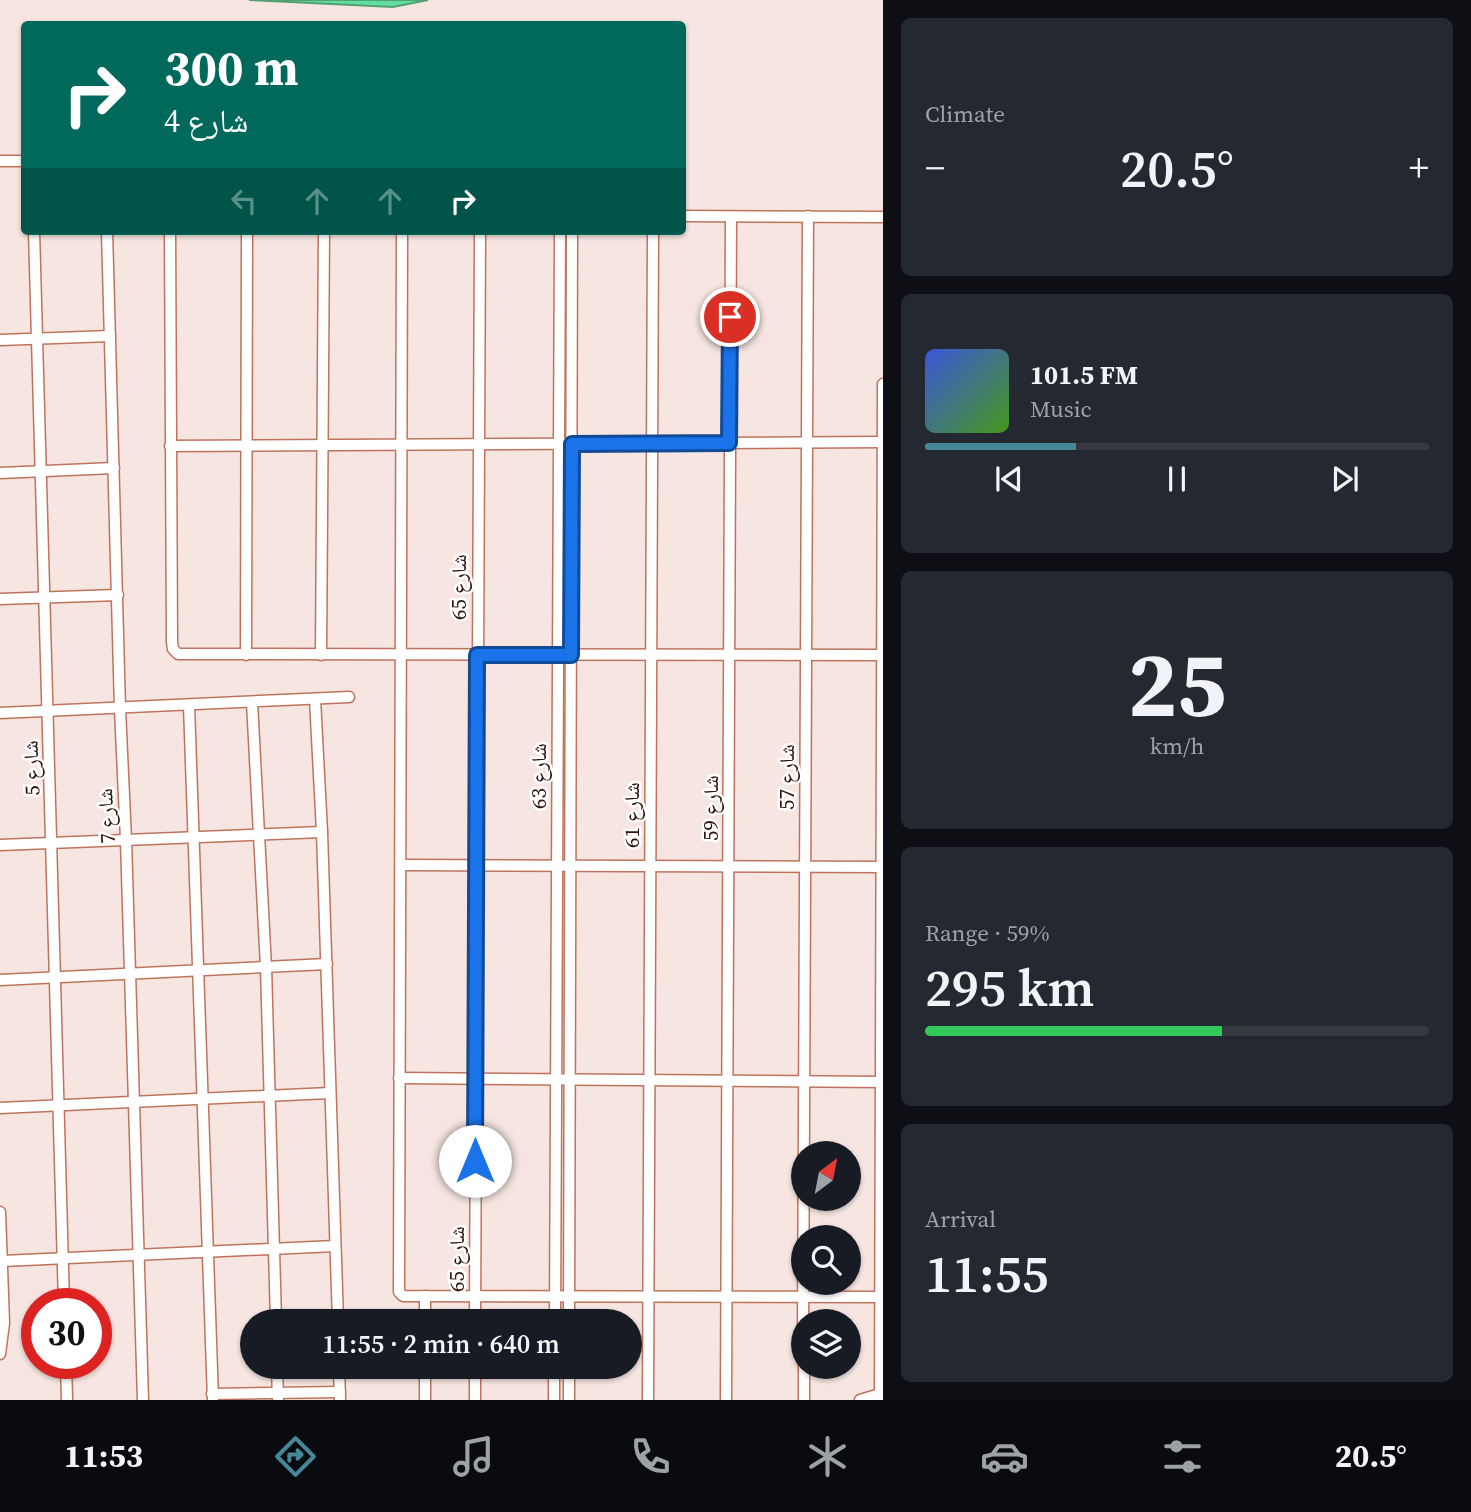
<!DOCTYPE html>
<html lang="en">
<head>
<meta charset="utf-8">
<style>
	:root { --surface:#171b24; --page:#242831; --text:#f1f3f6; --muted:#9ea1a6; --line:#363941; --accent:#468799 }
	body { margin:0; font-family:"Source Serif 4","Noto Naskh Arabic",serif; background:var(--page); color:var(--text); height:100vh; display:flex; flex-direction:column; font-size:26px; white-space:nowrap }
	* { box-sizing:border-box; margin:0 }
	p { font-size:23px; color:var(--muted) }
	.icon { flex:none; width:38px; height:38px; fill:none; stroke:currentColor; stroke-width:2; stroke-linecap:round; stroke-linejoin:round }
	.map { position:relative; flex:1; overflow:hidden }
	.drawer { display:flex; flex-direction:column; gap:18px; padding:18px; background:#0d0f14; width:588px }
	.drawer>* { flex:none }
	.hud { position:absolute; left:21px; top:21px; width:665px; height:214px; border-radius:7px; box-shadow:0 2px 5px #0004; background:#00695c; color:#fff; overflow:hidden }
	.needle { width:46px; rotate:32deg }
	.tools { position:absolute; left:791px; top:1141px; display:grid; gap:14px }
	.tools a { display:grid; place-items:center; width:70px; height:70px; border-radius:50%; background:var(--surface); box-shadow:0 2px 5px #0004; font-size:35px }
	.speed { position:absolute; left:21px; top:1288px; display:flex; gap:14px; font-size:35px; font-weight:700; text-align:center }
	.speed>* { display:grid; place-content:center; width:91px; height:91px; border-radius:50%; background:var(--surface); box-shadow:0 2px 5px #0004; line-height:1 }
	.speed .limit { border:10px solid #d22; background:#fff; color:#111 }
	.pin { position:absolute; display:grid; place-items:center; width:60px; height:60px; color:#fff; margin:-30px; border:4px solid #fff; border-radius:50%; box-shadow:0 2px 7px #0007 }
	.me { position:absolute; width:77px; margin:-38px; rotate:0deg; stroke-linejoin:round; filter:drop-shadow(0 0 5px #0008) }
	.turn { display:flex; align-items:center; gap:24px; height:147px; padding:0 28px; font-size:32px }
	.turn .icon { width:91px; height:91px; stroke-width:2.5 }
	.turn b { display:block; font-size:49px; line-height:60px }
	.lanes { display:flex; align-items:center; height:66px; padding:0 28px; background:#0003; justify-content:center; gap:35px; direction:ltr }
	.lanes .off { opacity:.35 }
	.big { font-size:52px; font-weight:600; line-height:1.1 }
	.drawer .widget { flex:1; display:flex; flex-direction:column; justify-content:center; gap:10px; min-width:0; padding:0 24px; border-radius:10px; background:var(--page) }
	.drawer .dial { align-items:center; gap:0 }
	.dial b { font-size:91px; line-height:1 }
	.song { display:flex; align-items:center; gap:21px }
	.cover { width:84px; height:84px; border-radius:10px; background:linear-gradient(135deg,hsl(230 70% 55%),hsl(100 70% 35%)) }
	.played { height:7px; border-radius:4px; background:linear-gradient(90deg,var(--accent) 30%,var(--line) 30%) }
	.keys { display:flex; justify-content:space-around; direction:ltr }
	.heat { display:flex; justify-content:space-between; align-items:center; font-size:38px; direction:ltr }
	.charge { height:10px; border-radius:5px; background:linear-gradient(90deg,#34c759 59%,var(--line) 0) }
	.trip { position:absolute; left:240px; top:1309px; width:402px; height:70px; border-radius:35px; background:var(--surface); box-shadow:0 2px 5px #0004; font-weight:600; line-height:70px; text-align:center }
	.dock { display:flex; height:112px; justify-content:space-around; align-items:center; background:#090b0e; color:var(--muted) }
	.dock .icon { width:49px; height:49px }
	.dock .active { color:var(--accent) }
	.dock b { font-size:32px; color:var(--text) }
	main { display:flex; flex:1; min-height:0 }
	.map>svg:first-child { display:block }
	.water { fill:#61de9f; stroke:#52a172; stroke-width:2 }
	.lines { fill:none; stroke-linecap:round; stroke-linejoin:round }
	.street-casing { stroke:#be745c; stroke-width:13 }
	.street { stroke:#fff; stroke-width:10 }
	.route-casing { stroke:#114b97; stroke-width:18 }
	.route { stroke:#1a73e8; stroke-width:12 }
	.labels { text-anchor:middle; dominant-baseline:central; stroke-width:5; stroke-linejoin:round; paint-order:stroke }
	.street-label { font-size:21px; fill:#30130a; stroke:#fff }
</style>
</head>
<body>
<main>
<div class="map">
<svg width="883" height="1400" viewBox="0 0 883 1400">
	<rect width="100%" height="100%" fill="#f6e5e0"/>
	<!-- water -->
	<polygon class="water" points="249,0 428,0 393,7"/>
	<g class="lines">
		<!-- street casing -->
		<g class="street-casing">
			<g id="street">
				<polyline points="0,161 24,161"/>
				<polyline points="682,216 883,217"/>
				<polyline points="34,231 64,1304"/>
				<polyline points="107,231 120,709 126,840 143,1400"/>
				<polyline points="170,231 172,642 173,649 178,654 883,655"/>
				<polyline points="402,231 399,1292 403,1296 883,1297"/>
				<polyline points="0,340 110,336"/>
				<polyline points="170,446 883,442"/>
				<polyline points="0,473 114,468"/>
				<polyline points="0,599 118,595"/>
				<polyline points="246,655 247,231"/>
				<polyline points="321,655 324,231"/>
				<polyline points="315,699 322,832 338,1321"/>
				<polyline points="252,702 266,967 276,1321"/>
				<polyline points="189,705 213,1400"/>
				<polyline points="0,713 349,697"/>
				<polyline points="0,845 322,832"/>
				<polyline points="401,865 883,867"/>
				<polyline points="0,980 327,964"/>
				<polyline points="399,1078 883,1082"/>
				<polyline points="0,1108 330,1093"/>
				<polyline points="0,1212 4,1323 0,1354"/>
				<polyline points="2,1261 335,1246"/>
				<polyline points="425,1321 425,1296"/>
				<polyline points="475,1321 480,231"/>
				<polyline points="555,1321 560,231"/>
				<polyline points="569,1321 572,231"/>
				<polyline points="803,1338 808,216"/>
				<polyline points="66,1363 67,1400"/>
				<polyline points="277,1367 278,1400"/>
				<polyline points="339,1367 340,1400"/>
				<polyline points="475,1367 475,1400"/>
				<polyline points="569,1367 569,1400"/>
				<polyline points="804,1367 804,1400"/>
				<polyline points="212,1394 340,1392"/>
				<polyline points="425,1400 425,1367"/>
				<polyline points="554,1400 554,1367"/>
				<polyline points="648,1400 653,231"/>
				<polyline points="726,1400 731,217"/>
				<polyline points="860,1400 883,1393"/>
				<polyline points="880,1400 883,384"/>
			</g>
		</g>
		<!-- street -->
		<use href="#street" class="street"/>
	</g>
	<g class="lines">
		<!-- route casing -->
		<g class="route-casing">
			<polyline id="route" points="475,1161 477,655 571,655 572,444 729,443 730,317"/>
		</g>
		<!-- route -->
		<use href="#route" class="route"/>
	</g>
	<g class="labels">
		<!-- street labels -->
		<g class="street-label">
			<text transform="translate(458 587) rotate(-90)">شارع 65</text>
			<text transform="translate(31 768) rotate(-92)">شارع 5</text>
			<text transform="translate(538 776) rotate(-90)">شارع 63</text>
			<text transform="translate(786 777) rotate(-90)">شارع 57</text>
			<text transform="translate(710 808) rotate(-90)">شارع 59</text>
			<text transform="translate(631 815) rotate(-90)">شارع 61</text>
			<text transform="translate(106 816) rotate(-93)">شارع 7</text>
			<text transform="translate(456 1259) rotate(-90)">شارع 65</text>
		</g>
	</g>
</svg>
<div class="tools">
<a><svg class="needle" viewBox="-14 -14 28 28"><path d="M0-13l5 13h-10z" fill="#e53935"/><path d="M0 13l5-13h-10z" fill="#9ea1a6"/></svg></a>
<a><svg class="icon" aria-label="search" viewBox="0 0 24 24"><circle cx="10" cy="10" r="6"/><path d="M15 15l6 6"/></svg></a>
<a><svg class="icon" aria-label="layers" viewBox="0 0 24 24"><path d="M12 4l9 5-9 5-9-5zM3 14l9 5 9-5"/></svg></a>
</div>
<div class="speed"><div class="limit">30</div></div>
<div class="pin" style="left:730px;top:317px;background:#d93025"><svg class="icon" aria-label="arrive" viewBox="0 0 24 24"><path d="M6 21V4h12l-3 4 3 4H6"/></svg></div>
<svg class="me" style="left:475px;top:1161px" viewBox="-20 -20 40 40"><circle r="19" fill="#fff"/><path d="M0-13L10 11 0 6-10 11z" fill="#1a73e8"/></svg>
<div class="trip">11:55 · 2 min · 640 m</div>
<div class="hud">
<div class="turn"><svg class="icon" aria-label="right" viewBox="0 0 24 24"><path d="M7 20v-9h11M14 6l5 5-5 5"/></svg><div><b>300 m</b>شارع 4</div></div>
<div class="lanes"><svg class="icon off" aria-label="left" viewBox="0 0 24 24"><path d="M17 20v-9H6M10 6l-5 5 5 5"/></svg><svg class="icon off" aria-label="ahead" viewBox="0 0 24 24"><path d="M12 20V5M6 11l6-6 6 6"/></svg><svg class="icon off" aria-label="ahead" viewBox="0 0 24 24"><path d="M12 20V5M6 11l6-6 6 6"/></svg><svg class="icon" aria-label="right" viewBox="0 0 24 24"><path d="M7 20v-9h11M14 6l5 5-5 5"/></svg></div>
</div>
</div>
<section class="drawer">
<div class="widget"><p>Climate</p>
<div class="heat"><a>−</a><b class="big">20.5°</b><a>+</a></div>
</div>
<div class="widget">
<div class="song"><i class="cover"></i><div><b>101.5 FM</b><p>Music</p></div></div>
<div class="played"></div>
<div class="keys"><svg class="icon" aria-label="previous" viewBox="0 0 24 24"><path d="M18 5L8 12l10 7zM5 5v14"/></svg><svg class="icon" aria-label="pause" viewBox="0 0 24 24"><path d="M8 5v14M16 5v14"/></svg><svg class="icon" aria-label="next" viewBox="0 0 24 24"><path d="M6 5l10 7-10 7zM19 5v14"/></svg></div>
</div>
<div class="widget dial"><b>25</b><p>km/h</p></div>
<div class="widget"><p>Range · 59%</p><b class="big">295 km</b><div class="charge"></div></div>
<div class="widget"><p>Arrival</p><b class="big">11:55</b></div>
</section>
</main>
<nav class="dock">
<b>11:53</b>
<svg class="icon active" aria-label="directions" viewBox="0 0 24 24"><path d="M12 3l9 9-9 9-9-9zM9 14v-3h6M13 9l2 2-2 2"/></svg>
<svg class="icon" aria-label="music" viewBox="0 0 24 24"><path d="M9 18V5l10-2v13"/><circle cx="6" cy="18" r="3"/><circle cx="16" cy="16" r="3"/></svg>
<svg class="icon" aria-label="phone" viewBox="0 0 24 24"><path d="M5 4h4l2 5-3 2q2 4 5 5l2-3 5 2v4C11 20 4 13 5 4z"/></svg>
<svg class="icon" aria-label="climate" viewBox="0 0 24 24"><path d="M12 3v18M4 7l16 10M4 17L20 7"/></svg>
<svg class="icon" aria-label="car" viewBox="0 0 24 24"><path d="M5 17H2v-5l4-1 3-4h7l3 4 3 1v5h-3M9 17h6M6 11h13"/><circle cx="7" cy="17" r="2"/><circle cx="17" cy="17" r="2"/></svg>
<svg class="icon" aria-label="filters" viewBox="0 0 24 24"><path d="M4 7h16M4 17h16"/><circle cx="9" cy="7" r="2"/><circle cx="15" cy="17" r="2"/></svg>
<b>20.5°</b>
</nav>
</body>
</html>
